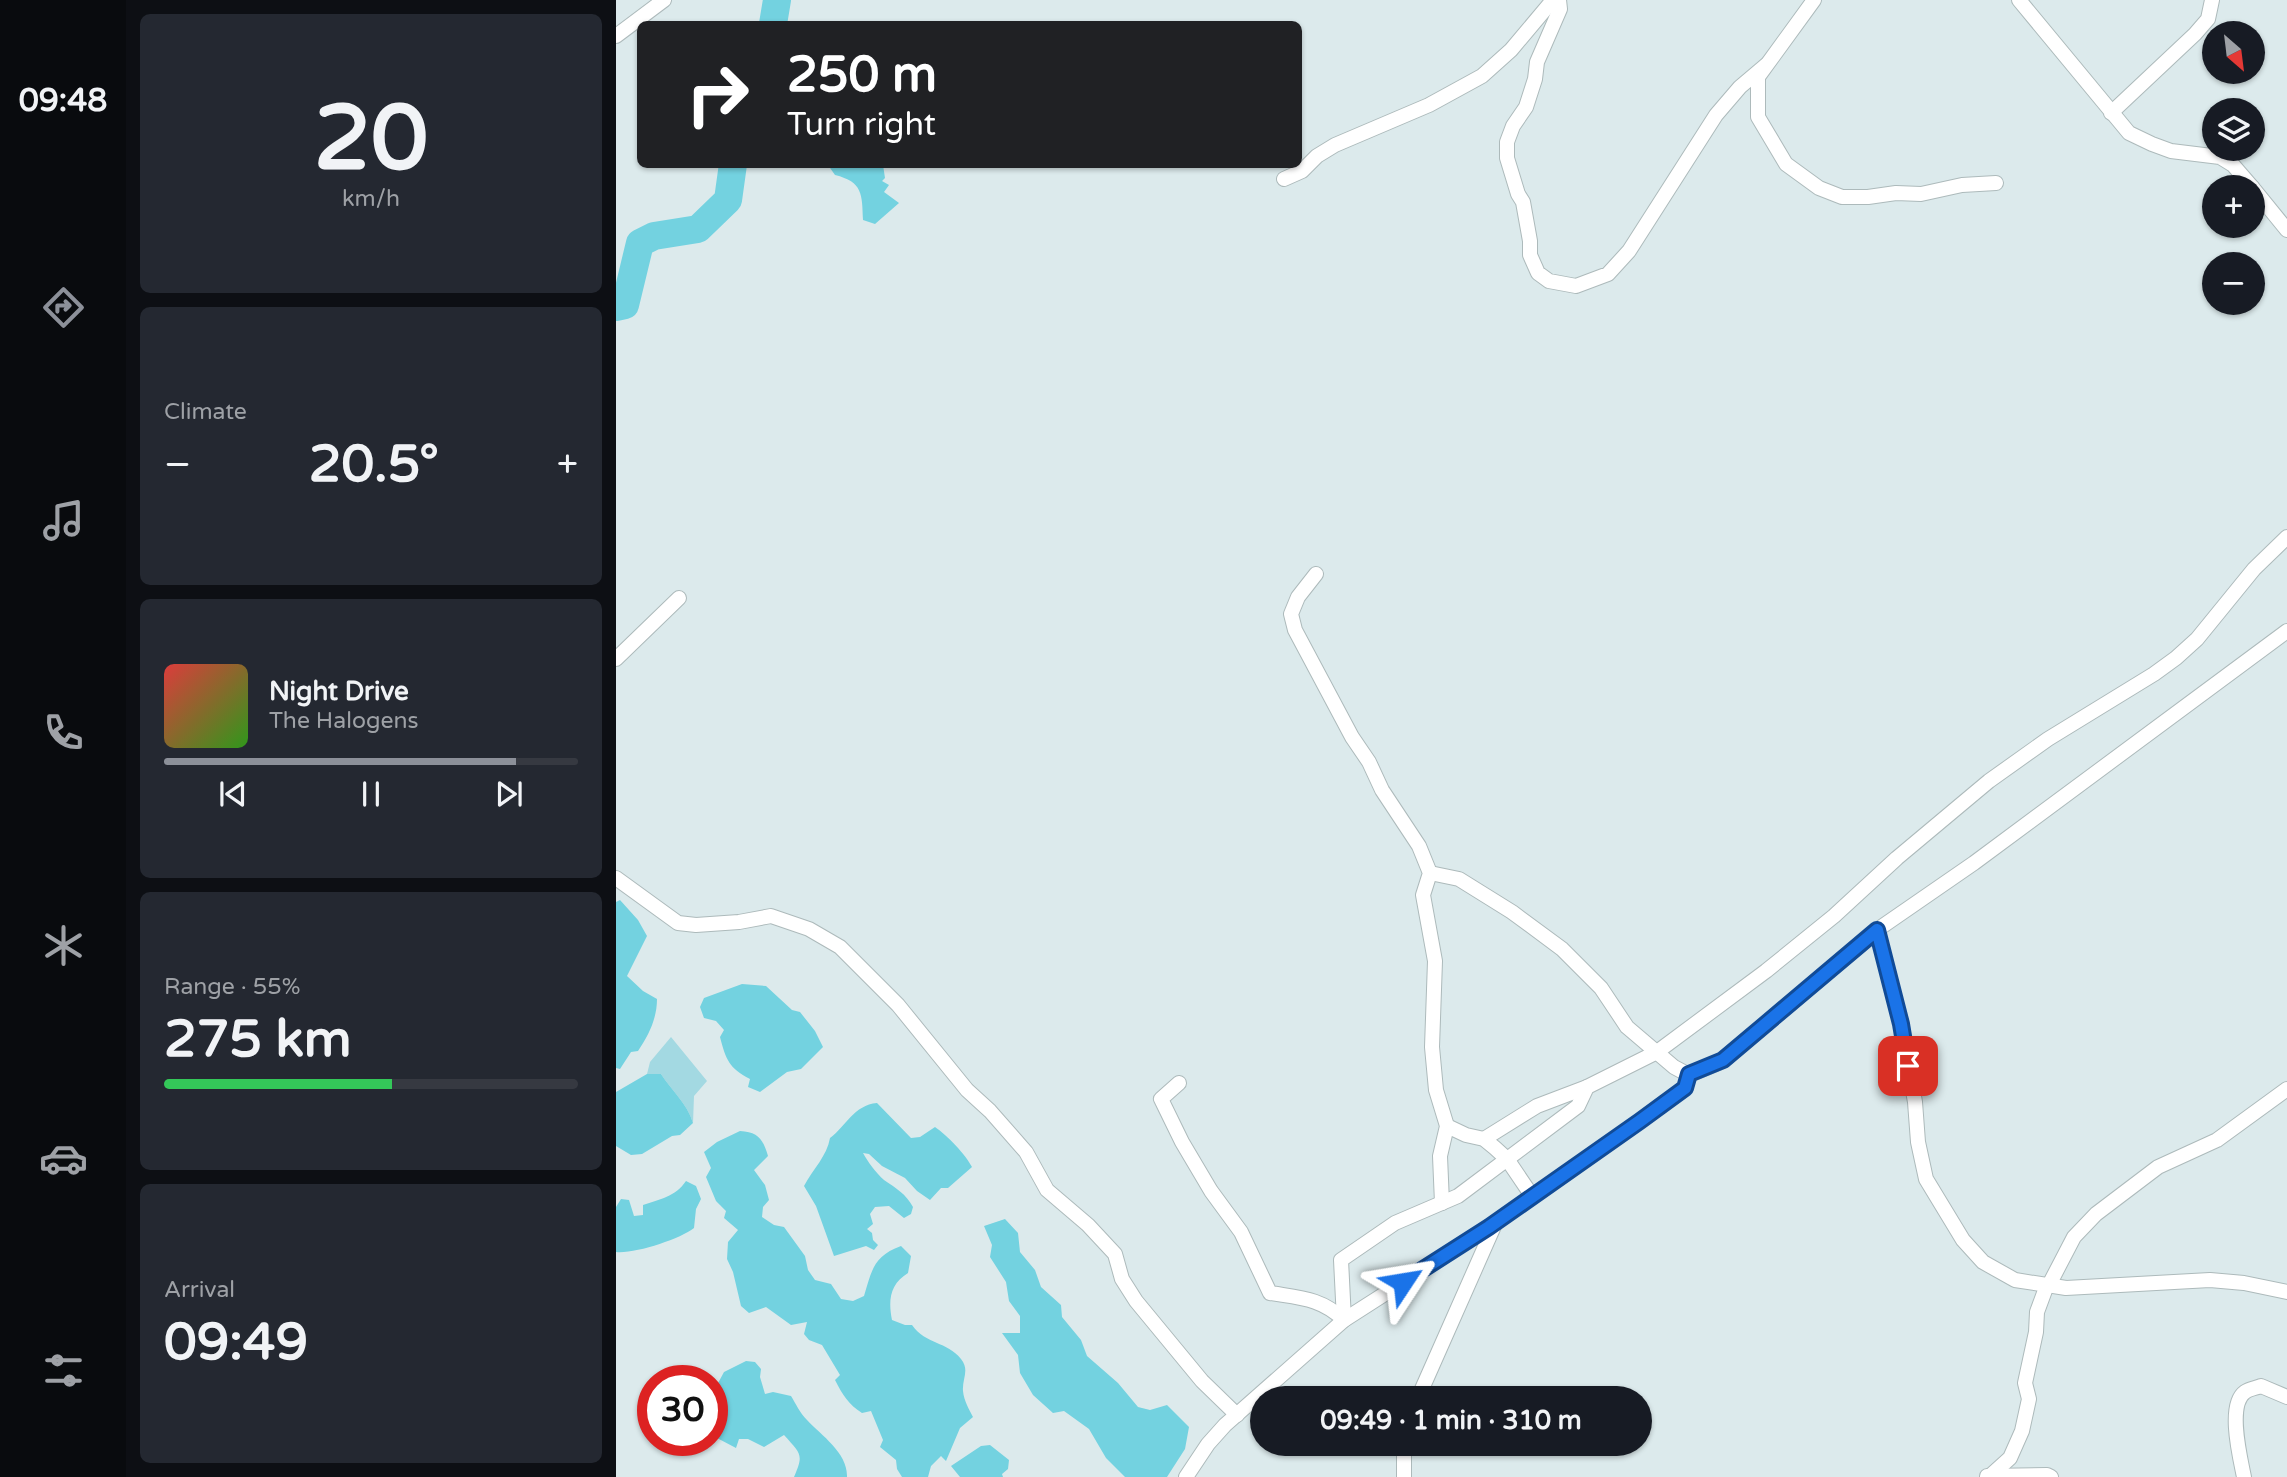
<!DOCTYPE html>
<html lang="en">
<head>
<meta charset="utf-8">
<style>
	:root { --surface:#171b24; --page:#242831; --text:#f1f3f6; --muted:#9ea1a6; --line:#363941; --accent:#8c9099 }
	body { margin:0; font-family:"Varela Round",sans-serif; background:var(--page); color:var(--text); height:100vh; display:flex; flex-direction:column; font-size:26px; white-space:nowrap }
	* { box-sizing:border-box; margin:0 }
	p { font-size:23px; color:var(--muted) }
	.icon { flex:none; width:38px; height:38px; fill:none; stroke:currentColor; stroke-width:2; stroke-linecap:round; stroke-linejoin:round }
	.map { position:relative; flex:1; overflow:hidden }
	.drawer { display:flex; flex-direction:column; gap:14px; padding:14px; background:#0d0f14; width:490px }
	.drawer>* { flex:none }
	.hud { position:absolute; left:21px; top:21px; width:665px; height:147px; border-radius:10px; box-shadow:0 2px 5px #0004; background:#202124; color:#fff; overflow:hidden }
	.needle { width:46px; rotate:152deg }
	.buttons { position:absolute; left:1586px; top:21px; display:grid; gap:14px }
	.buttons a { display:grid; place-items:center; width:63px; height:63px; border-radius:50%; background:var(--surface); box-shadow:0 2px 5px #0004; font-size:35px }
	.speed { position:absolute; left:21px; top:1365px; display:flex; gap:14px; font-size:35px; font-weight:700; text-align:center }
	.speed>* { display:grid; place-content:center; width:91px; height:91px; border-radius:50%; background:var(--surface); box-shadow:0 2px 5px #0004; line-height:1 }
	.speed .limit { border:10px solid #d22; background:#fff; color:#111 }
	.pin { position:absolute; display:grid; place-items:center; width:60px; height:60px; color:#fff; margin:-30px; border-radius:14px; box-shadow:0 4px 10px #0006 }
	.me { position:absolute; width:77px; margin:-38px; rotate:57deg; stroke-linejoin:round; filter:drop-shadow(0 0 5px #0008) }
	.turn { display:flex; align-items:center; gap:24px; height:147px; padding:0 35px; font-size:32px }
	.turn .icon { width:91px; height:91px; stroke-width:2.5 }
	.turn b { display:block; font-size:49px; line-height:60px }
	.big { font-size:52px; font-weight:700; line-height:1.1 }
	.drawer .tile { flex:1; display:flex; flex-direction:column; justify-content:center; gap:10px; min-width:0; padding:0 24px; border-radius:10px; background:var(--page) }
	.drawer .dial { align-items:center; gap:0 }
	.dial b { font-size:91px; line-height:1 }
	.song { display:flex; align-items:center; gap:21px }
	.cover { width:84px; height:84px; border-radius:10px; background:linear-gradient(135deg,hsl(0 70% 55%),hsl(110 70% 35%)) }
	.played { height:7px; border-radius:4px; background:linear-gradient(90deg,var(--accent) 85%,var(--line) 85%) }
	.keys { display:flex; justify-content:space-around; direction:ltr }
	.heat { display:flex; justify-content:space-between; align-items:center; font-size:38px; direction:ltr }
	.charge { height:10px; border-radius:5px; background:linear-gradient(90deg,#34c759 55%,var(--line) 0) }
	.trip { position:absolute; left:634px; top:1386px; width:402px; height:70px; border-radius:35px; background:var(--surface); box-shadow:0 2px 5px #0004; font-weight:700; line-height:70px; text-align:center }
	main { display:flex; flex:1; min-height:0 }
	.dock { display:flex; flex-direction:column; width:126px; justify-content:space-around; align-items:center; background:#090b0e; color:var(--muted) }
	.dock .icon { width:49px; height:49px }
	.dock .current { color:var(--accent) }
	.dock b { font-size:32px; color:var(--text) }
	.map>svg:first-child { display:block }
	.green { fill:#a3d9e2 }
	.water { fill:#73d2e0 }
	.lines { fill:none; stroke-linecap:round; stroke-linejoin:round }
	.river { stroke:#73d2e0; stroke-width:28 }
	.minor-casing { stroke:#adbabb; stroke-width:16 }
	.minor { stroke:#fff; stroke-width:14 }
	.route-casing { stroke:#114b97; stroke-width:18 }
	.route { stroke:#1a73e8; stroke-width:12 }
</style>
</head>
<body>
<main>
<nav class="dock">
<b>09:48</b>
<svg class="icon current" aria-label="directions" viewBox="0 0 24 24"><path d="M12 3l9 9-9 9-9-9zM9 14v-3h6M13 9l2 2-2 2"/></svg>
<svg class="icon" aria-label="music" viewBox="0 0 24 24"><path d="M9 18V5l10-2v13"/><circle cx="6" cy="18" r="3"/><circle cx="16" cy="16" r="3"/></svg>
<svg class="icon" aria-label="phone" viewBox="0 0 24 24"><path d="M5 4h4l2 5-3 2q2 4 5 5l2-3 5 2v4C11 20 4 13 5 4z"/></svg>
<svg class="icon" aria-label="climate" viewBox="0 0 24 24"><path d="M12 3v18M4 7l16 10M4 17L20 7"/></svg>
<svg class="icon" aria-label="car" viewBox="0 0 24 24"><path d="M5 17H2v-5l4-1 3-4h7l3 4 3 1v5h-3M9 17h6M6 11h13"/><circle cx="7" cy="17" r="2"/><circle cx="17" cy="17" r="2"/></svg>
<svg class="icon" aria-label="filters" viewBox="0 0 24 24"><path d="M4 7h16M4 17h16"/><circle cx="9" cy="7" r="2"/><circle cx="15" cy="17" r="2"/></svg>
</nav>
<section class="drawer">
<div class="tile dial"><b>20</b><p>km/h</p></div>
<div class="tile"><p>Climate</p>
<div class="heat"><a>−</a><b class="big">20.5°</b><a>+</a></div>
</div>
<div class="tile">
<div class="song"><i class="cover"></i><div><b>Night Drive</b><p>The Halogens</p></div></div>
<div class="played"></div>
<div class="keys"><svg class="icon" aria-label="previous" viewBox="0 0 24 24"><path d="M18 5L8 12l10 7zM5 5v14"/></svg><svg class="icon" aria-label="pause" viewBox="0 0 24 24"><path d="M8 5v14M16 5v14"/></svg><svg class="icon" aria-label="next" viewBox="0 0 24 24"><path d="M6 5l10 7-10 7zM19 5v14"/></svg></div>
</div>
<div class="tile"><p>Range · 55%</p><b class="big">275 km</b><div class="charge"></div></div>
<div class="tile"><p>Arrival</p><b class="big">09:49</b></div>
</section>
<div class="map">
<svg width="1671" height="1477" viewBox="0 0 1671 1477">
	<rect width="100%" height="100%" fill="#dceaec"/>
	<!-- green -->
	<path class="green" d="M 55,1037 L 91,1081 L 78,1096 L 77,1123 C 71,1103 56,1091 45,1074 L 31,1074 L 34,1062 Z"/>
	<!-- water -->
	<g class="water">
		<path d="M 212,165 L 267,165 L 269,178 L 266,181 L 273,185 L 268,192 L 283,203 L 259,224 L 247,220 C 246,194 247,182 219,175 Z"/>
		<path d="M 4,900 L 22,920 L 31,936 L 11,976 L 27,991 L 41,999 C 41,1018 33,1035 22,1051 L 15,1052 L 4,1069 L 0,1068 L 0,902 Z"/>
		<path d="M 126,984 L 150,986 L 176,1010 L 184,1012 L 199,1031 L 207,1047 L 185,1069 L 171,1072 L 144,1092 L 132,1087 L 134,1079 C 113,1068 110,1060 104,1037 L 108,1030 L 100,1021 L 88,1018 L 84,1007 L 88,998 Z"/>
		<path d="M 31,1074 L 45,1074 C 56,1091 71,1103 77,1123 L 64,1135 L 56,1136 L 26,1154 L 15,1155 L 0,1146 L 0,1092 Z"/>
		<path d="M 261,1103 L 295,1138 L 304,1137 L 319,1127 C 331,1135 350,1155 356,1167 L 332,1188 L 325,1188 L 314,1200 L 301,1191 L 289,1178 L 266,1166 L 253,1154 L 247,1153 C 252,1162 260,1173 268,1180 C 280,1188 290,1194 297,1207 L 295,1214 L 288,1218 L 273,1206 L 259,1207 L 254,1214 L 257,1224 L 251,1229 L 256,1233 L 257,1240 L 262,1245 L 258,1250 L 250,1246 L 218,1256 L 200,1206 L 188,1186 C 197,1169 211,1156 214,1138 C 230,1126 238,1105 261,1103 Z"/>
		<path d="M 124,1131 C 142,1132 147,1139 152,1156 L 138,1170 L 149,1185 L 153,1200 L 147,1207 L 146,1217 L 158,1225 L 168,1227 L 189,1256 L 192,1270 L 199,1280 L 215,1284 L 225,1299 L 237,1301 L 248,1296 C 256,1269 258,1256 285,1246 L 295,1256 L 292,1273 C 274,1284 272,1300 276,1320 L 289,1325 L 296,1325 C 310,1345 331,1341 345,1359 C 354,1370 346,1379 347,1391 C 348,1401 353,1409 357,1417 L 344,1428 L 330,1461 L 325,1456 L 315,1466 L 312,1477 L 286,1477 L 281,1469 L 280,1460 L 264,1447 L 267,1440 L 255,1411 L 246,1413 C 233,1405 226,1394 219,1380 L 224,1375 L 206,1345 L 193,1340 L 188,1334 L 191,1322 L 175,1325 L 150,1307 L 133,1313 L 125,1306 L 117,1272 L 111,1259 L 112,1242 L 122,1230 L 108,1218 L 110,1211 L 100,1201 L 90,1177 L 95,1168 L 88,1152 L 101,1142 Z"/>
		<path d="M 70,1181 L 80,1186 L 85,1199 L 80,1209 L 78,1228 C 64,1239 19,1254 0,1252 L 0,1207 L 5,1199 L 13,1200 L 18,1216 L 27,1215 L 27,1205 C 44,1199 59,1197 70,1181 Z"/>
		<polygon points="389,1219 402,1233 404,1252 419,1270 425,1287 445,1305 446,1317 465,1340 471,1356 502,1383 522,1407 534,1410 551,1405 573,1427 569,1449 551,1477 509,1477 490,1458 473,1429 448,1411 437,1413 417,1395 404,1373 402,1355 386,1333 404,1333 404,1316 393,1301 390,1282 374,1257 376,1245 368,1226"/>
		<path d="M 130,1361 L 139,1362 L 145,1369 L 144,1377 L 149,1394 L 157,1392 L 175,1396 C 180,1404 184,1413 191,1420 C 206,1436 232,1453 231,1477 L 178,1477 C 188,1454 185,1454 168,1435 L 148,1447 L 132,1439 L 123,1439 L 120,1448 L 101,1438 L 98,1424 L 105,1403 L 101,1385 L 108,1372 Z"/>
		<polygon points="374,1445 393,1460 392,1469 386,1474 387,1477 344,1477 335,1466 365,1446"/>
	</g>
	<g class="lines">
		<!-- river -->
		<g class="river">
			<polyline points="157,24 161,0"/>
			<polyline points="0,307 9,305 24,243 38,236 82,229 112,200 117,164"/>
		</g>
		<!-- minor casing -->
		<g class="minor-casing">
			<g id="minor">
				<polyline points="943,0 944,9 921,62 919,79 910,107 897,126 891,142 891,158 902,194 907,202 914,241 914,255 922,273 933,281 960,286 992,274 1013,251 1100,115 1124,87 1150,65"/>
				<polyline points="1198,0 1142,77 1142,117 1170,164 1203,188 1226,197 1252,197 1280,193 1305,194 1346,185 1380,183"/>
				<polyline points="1403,0 1513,133 1536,144 1555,151 1604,157 1617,165 1636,187"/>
				<polyline points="0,36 48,0"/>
				<polyline points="1495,113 1579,34 1592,19 1596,0"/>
				<polyline points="668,179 686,171 701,156 719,145 813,105 866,76 895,50 937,0"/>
				<polyline points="1636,187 1671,230"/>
				<polyline points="700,574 682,597 675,614 679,630 736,737 753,762 766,790 803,846 814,873 807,895 819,961 816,1047 820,1090 831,1126 824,1156 826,1203"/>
				<polyline points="0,659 63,598"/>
				<polyline points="814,873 843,879 896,912 946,949 985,988 1011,1027 1058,1067 1073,1075"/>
				<polyline points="0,878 62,923 80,925 123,922 155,916 193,929 224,947 282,1005 351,1090 374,1111 410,1152 431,1190 472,1225 499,1254 506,1279 520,1301 586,1381 621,1415"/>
				<polyline points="1261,930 1285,1024 1299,1102 1302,1142 1310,1179 1347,1240 1367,1262 1399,1280 1450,1288 1594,1280 1628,1283 1671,1292"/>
				<path d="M 563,1083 L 545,1099 L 566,1142 L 595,1191 L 625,1232 L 654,1293 C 684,1298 705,1298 728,1320"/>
				<polyline points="831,1126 850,1135 868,1139 879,1148 891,1159 916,1196"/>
				<polyline points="868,1139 921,1106 971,1087"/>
				<polyline points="1433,1285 1458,1237 1480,1214 1542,1167 1601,1140 1671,1089"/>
				<polyline points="728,1320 725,1260 779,1223 842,1196 962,1106 971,1087 1041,1052 1150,971 1218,916 1281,858 1373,781 1432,739 1538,674 1560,658 1581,639 1638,569 1671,537"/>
				<polyline points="802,1398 879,1224"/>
				<polyline points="788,1444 788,1477"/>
				<polyline points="1371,1476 1431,1475 1435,1477"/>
				<polyline points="570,1477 592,1444 609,1425 728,1320 873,1227 1024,1121 1069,1088 1073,1075 1107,1061 1261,930 1358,863 1671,631"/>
				<polyline points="1373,1477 1394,1458 1406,1431 1413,1399 1409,1383 1420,1332 1421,1312 1431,1285"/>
				<path d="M 1628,1477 C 1624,1457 1611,1405 1629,1392 C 1633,1389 1640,1388 1645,1386 L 1671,1397"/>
			</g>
		</g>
		<!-- minor -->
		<use href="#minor" class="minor"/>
	</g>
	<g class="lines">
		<!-- route casing -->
		<g class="route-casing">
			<polyline id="route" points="787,1282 873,1227 1024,1121 1069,1088 1073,1074 1107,1060 1261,930 1285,1024 1292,1066"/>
		</g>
		<!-- route -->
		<use href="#route" class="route"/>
	</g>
</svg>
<div class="buttons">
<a><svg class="needle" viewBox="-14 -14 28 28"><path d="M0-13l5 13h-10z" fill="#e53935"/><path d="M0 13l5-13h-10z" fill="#9ea1a6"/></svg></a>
<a><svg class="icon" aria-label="layers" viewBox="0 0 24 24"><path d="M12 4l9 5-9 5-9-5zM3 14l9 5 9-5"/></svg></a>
<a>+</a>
<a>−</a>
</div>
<div class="speed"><div class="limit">30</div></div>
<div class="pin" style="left:1292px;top:1066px;background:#d93025"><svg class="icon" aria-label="arrive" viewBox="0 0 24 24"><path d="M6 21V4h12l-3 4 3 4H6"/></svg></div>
<svg class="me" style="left:787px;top:1282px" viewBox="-20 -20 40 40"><path d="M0-17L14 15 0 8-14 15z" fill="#1a73e8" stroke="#fff" stroke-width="4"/></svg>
<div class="trip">09:49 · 1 min · 310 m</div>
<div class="hud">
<div class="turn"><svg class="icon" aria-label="right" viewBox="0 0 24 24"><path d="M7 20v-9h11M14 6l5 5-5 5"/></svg><div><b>250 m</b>Turn right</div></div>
</div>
</div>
</main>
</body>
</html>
